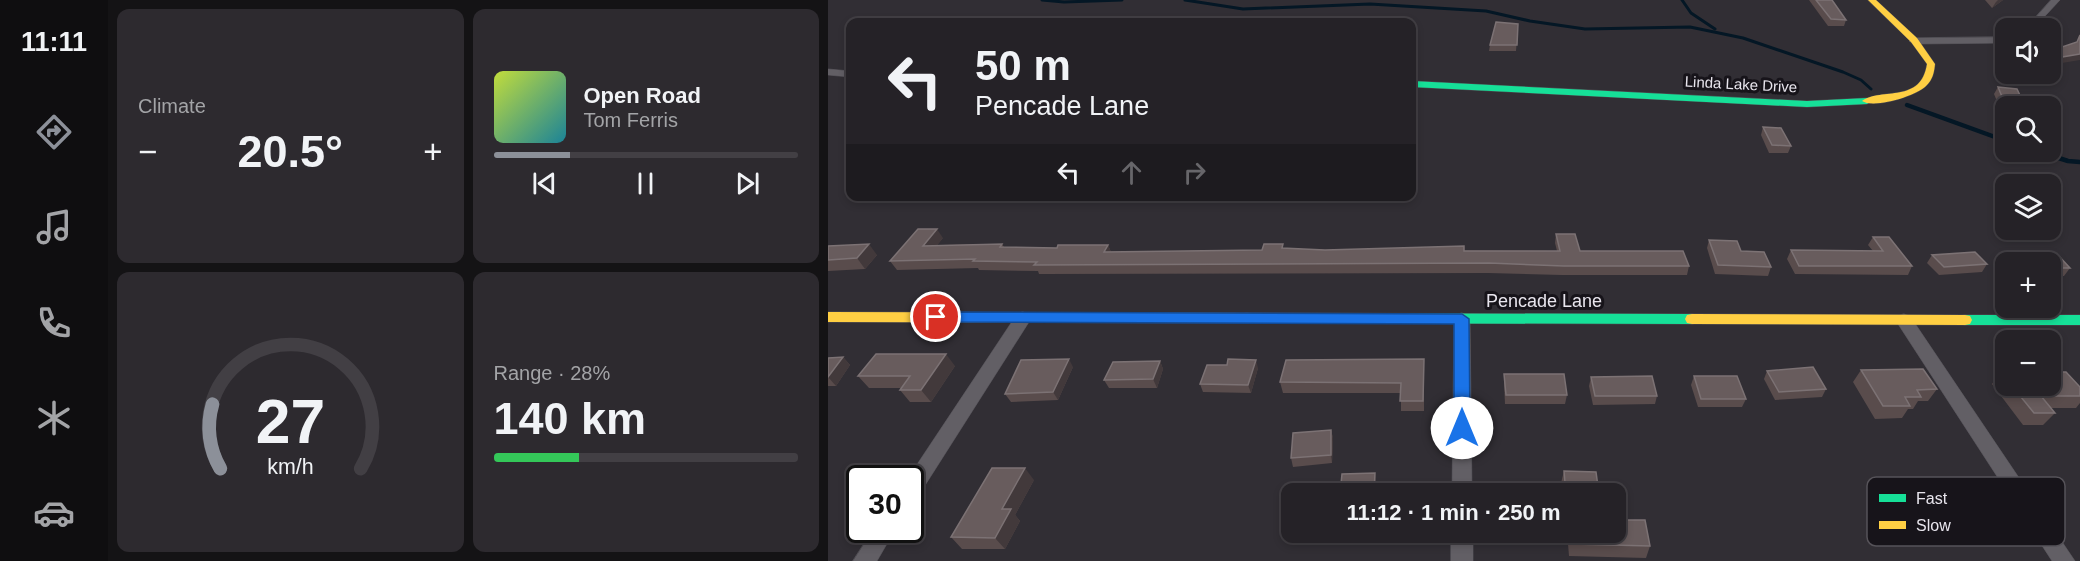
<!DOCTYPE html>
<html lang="en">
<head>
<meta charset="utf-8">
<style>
	:root { --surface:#252227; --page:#2d2a2f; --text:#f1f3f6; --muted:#a3a4a7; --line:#423f44; --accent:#8c9099 }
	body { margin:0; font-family:Helvetica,sans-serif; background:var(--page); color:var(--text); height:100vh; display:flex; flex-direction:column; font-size:22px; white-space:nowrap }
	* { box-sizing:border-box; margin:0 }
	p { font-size:20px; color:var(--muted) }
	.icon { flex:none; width:33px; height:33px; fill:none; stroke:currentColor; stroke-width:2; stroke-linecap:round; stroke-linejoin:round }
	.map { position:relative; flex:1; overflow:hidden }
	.drawer { display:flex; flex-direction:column; gap:9px; padding:9px; background:#141315; width:720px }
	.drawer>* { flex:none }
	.guide { position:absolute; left:18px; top:18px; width:570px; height:183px; border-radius:12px; box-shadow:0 3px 9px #0003,0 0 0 2px var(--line); background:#252227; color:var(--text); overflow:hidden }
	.fabs { position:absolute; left:1167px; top:18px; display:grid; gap:12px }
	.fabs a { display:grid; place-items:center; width:66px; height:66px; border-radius:12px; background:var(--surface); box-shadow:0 3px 9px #0003,0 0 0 2px var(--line); font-size:30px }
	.speed { position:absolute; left:18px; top:465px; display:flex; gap:12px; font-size:30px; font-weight:700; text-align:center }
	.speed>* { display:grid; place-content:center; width:78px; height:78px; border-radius:50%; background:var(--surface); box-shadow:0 3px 9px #0003,0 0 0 2px var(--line); line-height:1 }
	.speed .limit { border:3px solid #111; border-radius:9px; background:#fff; color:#111 }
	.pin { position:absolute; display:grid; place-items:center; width:51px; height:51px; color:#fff; margin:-26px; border:3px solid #fff; border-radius:50%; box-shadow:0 2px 6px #0007 }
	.me { position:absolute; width:66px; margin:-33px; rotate:0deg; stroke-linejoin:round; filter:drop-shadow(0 0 4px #0008) }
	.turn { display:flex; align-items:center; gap:21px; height:126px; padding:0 30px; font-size:27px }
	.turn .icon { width:78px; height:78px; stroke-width:2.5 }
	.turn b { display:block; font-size:42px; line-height:51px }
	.lanes { display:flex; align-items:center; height:57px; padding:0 30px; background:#0003; justify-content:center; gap:30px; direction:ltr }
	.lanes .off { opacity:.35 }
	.big { font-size:45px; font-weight:700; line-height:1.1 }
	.drawer .widget { flex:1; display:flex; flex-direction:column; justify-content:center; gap:9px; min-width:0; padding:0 21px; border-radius:12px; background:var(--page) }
	.drawer .dial { align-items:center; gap:0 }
	.dial svg { height:156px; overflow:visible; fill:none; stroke:var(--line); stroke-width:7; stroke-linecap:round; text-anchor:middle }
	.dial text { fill:var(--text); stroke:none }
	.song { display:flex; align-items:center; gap:18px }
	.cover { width:72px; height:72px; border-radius:9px; background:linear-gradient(135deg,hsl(70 70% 55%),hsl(190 70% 35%)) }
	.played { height:6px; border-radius:3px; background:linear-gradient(90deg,var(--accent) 25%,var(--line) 25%) }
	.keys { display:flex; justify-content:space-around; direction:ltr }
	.heat { display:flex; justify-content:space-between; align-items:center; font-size:33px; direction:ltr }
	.charge { height:9px; border-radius:4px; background:linear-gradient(90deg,#34c759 28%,var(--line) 0) }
	.drawer .tiles { flex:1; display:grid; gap:9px; grid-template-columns:repeat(2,1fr) }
	.trip { position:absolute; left:453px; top:483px; width:345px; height:60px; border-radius:12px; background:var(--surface); box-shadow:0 3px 9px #0003,0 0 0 2px var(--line); font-weight:700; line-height:60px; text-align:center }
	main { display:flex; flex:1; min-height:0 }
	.menu { display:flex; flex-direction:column; width:108px; justify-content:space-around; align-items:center; background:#0f0e10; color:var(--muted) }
	.menu .icon { width:42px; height:42px }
	.menu .on { color:var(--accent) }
	.menu b { font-size:27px; color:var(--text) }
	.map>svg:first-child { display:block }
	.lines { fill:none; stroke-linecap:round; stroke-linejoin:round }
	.stream-far1 { stroke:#041725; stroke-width:3 }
	.stream { stroke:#041725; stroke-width:4.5 }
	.street-casing { stroke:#4e4c52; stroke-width:1 }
	.fast-casing { stroke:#4e4c52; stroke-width:1 }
	.slow-casing { stroke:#4e4c52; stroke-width:1 }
	.street { fill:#625f65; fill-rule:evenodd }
	.fast { fill:#16e098; fill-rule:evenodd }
	.slow { fill:#ffcf43; fill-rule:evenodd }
	.wall { fill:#594c4c }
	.shaded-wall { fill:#42393b }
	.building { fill:#685c5d; stroke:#7c7274; stroke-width:1.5 }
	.route { fill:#1a73e8; stroke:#114b97; stroke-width:1.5 }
	.labels { text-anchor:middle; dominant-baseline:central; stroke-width:6; stroke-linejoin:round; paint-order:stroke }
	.far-street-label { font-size:15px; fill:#e8e5ed; stroke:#17141a }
	.street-label { font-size:18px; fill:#e8e5ed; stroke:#17141a }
	.key { fill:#17141a; stroke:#565359; stroke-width:1.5 }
	.key-label { font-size:16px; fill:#e8e5ed }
</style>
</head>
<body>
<main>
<nav class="menu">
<b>11:11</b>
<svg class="icon on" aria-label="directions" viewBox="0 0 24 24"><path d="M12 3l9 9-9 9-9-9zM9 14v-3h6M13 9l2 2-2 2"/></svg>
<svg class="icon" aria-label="music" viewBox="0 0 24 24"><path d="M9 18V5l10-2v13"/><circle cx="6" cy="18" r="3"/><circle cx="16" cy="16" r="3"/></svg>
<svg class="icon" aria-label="phone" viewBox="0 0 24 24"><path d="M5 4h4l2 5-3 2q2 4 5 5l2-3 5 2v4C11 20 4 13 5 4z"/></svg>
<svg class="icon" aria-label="climate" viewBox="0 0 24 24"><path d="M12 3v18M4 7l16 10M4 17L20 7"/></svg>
<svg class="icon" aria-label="car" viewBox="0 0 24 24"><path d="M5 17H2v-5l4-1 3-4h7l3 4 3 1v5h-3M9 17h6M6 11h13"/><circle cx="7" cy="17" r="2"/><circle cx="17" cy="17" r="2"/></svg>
</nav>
<section class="drawer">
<div class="tiles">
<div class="widget"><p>Climate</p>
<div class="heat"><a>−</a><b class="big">20.5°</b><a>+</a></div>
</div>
<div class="widget">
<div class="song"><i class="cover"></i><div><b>Open Road</b><p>Tom Ferris</p></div></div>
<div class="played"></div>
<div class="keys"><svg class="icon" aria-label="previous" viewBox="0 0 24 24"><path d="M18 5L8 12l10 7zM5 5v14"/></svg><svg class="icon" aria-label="pause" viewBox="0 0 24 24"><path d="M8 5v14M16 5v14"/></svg><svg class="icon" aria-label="next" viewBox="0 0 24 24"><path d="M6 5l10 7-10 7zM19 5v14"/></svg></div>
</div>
<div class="widget dial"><svg viewBox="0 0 100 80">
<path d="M14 69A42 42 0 1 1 86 69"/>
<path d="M14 69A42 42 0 0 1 10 36" stroke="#8c9099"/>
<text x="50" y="56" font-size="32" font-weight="700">27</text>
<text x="50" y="72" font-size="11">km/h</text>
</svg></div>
<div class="widget"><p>Range · 28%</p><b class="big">140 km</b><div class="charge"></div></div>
</div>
</section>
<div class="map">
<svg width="1252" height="561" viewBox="0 0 1252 561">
	<rect width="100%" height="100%" fill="#312e34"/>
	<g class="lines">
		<!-- stream-far1 -->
		<g class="stream-far1">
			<polyline points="214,0 236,2 294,0"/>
			<polyline points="357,0 415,9 542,4 658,11 702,21 757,29 862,27 915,38 1015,72 1033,80 1043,89"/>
			<polyline points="854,0 863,13 887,29"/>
		</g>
		<!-- stream -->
		<g class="stream">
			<polyline points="1079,105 1178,141"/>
			<polyline points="1212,152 1240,161 1252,162"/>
		</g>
		<!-- street casing -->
		<g class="street-casing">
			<g id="street">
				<polygon points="1223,0 1232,0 1206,28 1198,28"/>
				<polygon points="1178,37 1178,43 1086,44 1081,41 1086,38"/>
				<polygon points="0,69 22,71 22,77 0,75"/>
				<polygon points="195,312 201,314 203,318 201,322 89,498 82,501 82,478 80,478 189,314"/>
				<polygon points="634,313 640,315 642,319 644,494 624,494 626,319 628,315"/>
				<polygon points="1076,314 1082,316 1247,561 1224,561 1070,324 1068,320 1070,316"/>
				<polygon points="45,530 67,530 49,561 25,561"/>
				<rect x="623" y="532" width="22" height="29"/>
			</g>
		</g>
		<!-- fast casing -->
		<g class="fast-casing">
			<g id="fast">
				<polygon points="584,81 979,101 1039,98 1044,101 1039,104 979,107 584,87"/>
				<polygon points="419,313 864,314 869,315 871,319 869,323 864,324 419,323 414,322 412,318 414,314"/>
				<polygon points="1137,315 1252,315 1252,325 1137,325 1132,324 1130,320 1132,316"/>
			</g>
		</g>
		<!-- slow casing -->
		<g class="slow-casing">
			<g id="slow">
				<path d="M 1040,0 L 1048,0 L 1089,38 L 1107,64 C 1106,73 1105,79 1098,86 C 1088,96 1046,109 1034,101 C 1054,87 1093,104 1099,64 L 1083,42 Z"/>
				<polygon points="0,312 419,313 424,314 426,318 424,322 419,323 0,322"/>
				<polygon points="864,314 1137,315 1142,316 1144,320 1142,324 1137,325 864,324 859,323 857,319 859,315"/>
			</g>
		</g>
		<!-- street -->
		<use href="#street" class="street"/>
		<!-- fast -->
		<use href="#fast" class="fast"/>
		<!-- slow -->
		<use href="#slow" class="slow"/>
	</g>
	<!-- wall -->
	<g class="wall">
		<polygon points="981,0 1004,0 1018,20 1016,26 1000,26"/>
		<polygon points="1157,0 1175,0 1164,8"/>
		<polygon points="690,24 688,51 661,51 662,45"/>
		<polygon points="1170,87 1197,106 1178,106 1178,112 1173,111 1166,94"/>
		<polygon points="935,127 963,146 960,153 941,153 933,135"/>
		<polygon points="728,234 752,251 861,266 859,275 734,275 660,273 211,274 210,271 151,270 150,268 69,270 62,261 115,238 109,245 174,244 176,247 229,248 280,245 283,252 434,250 455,248 497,250 729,251 727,243"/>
		<polygon points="1045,237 1084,266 1080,275 967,274 959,259 963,250 1045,251 1040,245"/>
		<polygon points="881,240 913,251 943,267 940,276 887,274 879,248"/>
		<polygon points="0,246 49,255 37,269 0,271"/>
		<polygon points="1178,254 1229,254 1242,268 1236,276 1222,276 1222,262 1178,262 1178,267 1173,262"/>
		<polygon points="1104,255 1159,264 1154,272 1111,275 1099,263"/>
		<polygon points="15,357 22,365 8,386 0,386 0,358"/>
		<polygon points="332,361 335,369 329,388 281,388 276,380"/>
		<polygon points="127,366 103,402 82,402 72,390 73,388 41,388 30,376"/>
		<polygon points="245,367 230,400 183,402 177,394"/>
		<polygon points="430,368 423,393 375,392 372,384"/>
		<polygon points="596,370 596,411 573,411 573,393 455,393 452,382"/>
		<polygon points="1033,370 1109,389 1100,401 1090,401 1085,409 1080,409 1074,418 1047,419 1025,382"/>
		<polygon points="939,371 998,389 994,397 947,400 936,379"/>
		<polygon points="1173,372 1178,372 1178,386 1222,386 1252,387 1252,403 1248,408 1223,408 1227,413 1215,425 1195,425 1164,384"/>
		<polygon points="676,374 739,395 737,404 677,404 676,383"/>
		<polygon points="866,376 918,399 914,407 870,407 863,385"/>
		<polygon points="763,377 829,396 827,404 765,405 761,386"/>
		<polygon points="503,430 505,438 504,463 465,467 463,458"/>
		<polygon points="736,471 771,494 735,494 733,483"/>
		<polygon points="206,480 187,515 192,521 177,549 134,549 123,537"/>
		<polygon points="739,532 788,532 822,546 818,558 741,556"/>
	</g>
	<!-- shaded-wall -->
	<g class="shaded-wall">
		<polygon points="1170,0 1175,0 1164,8 1168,2"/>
		<polygon points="1252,54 1252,60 1222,65 1222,59"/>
		<polygon points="109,229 115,238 101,255 95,246"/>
		<polygon points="41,244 49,255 37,269 29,258"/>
		<polygon points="280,245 284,254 276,252"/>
		<polygon points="118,354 127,366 103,402 93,390"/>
		<polygon points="15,357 22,365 8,386 0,377"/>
		<polygon points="241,359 245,367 230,400 225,392"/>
		<polygon points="428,360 430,368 423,393 420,385"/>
		<polygon points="332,361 335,369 329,388 325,379"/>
		<polygon points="503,430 505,438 504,463 503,455"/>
		<polygon points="197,468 206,480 187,515 192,521 177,549 167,538 174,509"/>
		<polygon points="547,473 548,481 547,494 546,494"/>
	</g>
	<!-- building -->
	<g class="building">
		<polygon points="988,0 1004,0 1018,20 1003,19"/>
		<polygon points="668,22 690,24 689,45 662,45"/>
		<polygon points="1252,35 1252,54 1222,59 1222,51 1249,42"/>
		<polygon points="1170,87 1189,89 1197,106 1177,104"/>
		<polygon points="935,127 953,128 963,146 944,145"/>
		<polygon points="90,229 109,229 95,246 174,244 172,247 229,248 230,245 280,245 276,252 434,250 436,244 455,244 454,248 497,250 636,246 636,251 732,251 728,234 747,234 752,251 855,251 861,266 736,266 661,263 206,265 209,262 145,261 147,259 62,261"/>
		<polygon points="1045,237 1061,237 1084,266 971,266 963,250 1055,251"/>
		<polygon points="881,240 909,241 913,251 936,252 943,267 890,265"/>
		<polygon points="41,244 29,258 0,260 0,246"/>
		<polygon points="1147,252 1159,264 1116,267 1104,255"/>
		<polygon points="1178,254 1229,254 1242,268 1222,268 1222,262 1186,262"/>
		<polygon points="48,354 118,354 93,390 72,390 82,376 30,376"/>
		<polygon points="15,357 0,377 0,358"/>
		<polygon points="241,359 225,392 177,394 193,360"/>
		<polygon points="400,359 428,360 420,385 372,384 379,365 399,365"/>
		<polygon points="596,359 595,401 572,401 573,383 452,382 458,360"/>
		<polygon points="332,361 325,379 276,380 285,362"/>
		<polygon points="985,367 998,389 951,392 939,371"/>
		<polygon points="1095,369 1109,389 1089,390 1093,397 1077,397 1082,406 1055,406 1033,370"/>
		<polygon points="1222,372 1238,372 1252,387 1252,396 1213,396 1227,413 1206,413 1184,386 1222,386"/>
		<polygon points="676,374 736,374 739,395 678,395"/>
		<polygon points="824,376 829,396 767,396 763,377"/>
		<polygon points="866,376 909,376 918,399 873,399"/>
		<polygon points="503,430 503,455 463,458 465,433"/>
		<polygon points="164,468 197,468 174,509 183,509 167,538 123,537"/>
		<polygon points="736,471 768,472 771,494 738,494"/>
		<polygon points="547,473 546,494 512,494 514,474"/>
		<polygon points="788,520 817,520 822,546 744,544 742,532 788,532"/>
	</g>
	<!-- route -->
	<polygon class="route" points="108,312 634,314 641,319 642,428 640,433 634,435 628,433 626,428 626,324 108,322 101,317"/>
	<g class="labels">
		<!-- far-street labels -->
		<g class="far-street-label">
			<text transform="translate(913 84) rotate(3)">Linda Lake Drive</text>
		</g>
		<!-- street labels -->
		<g class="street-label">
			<text x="716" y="301">Pencade Lane</text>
		</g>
	</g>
	<!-- legend -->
	<rect x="1039" y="477" width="198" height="69" rx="9" class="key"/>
	<rect x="1051" y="494" width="27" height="8" fill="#16e098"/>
	<rect x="1051" y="521" width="27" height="8" fill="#ffcf43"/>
	<g class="key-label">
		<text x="1088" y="504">Fast</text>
		<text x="1088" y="531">Slow</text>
	</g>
</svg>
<div class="fabs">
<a><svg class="icon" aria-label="sound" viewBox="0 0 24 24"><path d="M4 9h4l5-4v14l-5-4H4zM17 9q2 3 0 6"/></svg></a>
<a><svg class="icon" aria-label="search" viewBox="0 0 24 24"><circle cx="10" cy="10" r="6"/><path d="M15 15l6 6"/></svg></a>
<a><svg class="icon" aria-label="layers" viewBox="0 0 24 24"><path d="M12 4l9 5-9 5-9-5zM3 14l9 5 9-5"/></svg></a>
<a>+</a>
<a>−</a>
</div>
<div class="speed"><div class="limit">30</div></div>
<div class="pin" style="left:108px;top:317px;background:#d93025"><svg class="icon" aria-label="arrive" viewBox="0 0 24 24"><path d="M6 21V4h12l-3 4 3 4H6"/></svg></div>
<svg class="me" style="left:634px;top:428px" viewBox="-20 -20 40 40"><circle r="19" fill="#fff"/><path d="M0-13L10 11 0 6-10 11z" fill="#1a73e8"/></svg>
<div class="trip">11:12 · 1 min · 250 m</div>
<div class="guide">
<div class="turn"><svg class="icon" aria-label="left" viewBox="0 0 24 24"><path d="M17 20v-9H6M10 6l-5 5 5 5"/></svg><div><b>50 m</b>Pencade Lane</div></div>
<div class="lanes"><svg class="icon" aria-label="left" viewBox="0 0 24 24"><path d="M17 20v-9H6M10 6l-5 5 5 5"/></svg><svg class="icon off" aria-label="ahead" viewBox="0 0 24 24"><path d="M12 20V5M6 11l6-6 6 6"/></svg><svg class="icon off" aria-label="right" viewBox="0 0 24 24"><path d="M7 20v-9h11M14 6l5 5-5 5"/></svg></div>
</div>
</div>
</main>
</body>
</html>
